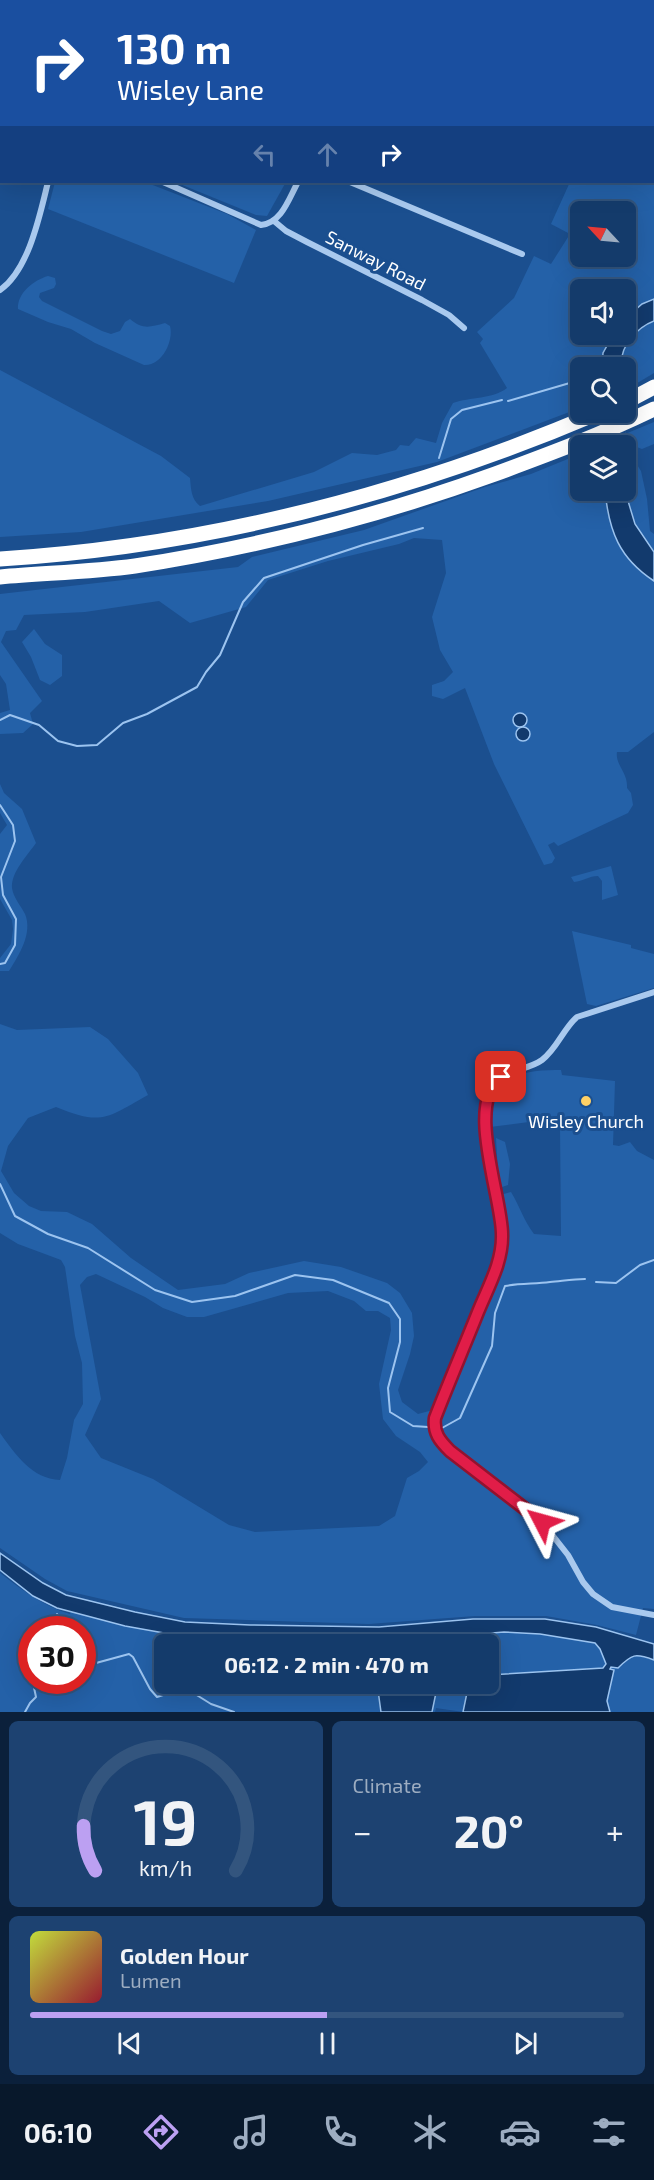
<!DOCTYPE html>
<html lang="en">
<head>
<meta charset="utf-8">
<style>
	:root { --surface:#143b6b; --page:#1d4271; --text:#f1f3f6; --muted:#9dadc1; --line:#33557e; --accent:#bca0f2 }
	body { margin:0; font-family:"Exo 2",sans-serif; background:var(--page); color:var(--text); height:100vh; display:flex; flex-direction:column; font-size:22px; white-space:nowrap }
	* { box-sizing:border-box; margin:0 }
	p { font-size:20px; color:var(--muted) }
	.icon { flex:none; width:33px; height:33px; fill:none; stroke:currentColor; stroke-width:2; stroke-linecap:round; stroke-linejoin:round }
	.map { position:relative; height:1712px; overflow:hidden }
	.drawer { display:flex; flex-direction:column; gap:9px; padding:9px; background:#0b203b; flex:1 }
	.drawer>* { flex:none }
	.guide { position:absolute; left:0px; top:0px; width:654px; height:183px; box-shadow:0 6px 24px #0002,0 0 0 2px var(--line); background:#1a4fa0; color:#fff; overflow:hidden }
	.needle { width:39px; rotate:296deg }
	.fabs { position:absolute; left:570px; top:201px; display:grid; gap:12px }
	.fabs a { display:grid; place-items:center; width:66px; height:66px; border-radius:9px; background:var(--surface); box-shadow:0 6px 24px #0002,0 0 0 2px var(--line); font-size:30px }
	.speed { position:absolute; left:18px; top:1616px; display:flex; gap:12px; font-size:30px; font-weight:700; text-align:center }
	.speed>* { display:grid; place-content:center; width:78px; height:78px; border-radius:50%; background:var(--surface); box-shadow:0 6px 24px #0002,0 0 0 2px var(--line); line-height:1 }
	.speed .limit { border:9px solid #d22; background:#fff; color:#111 }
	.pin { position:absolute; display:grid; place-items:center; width:51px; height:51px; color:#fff; margin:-26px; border-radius:12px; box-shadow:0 3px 9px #0006 }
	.me { position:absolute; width:66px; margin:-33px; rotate:309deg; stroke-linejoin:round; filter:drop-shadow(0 0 4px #0008) }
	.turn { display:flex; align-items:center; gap:21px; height:126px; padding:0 18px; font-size:27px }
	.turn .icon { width:78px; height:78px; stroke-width:2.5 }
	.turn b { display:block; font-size:42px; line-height:51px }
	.lanes { display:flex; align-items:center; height:57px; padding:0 18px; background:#0003; justify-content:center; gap:30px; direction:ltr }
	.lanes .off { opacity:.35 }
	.big { font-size:45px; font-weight:700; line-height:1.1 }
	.drawer .tile { flex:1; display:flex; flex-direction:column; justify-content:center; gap:9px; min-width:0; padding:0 21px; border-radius:9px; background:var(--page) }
	.drawer .dial { align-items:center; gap:0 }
	.dial svg { height:156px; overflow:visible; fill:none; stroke:var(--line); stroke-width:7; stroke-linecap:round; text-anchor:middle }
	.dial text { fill:var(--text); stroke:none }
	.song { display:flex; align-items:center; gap:18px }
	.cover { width:72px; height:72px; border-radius:9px; background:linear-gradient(135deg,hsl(70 70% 55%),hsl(350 70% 35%)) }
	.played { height:6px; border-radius:3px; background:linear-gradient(90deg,var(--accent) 50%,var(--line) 50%) }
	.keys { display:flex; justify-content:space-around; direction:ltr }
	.heat { display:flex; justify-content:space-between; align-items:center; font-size:33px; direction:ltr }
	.drawer .tiles { flex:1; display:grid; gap:9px; grid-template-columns:1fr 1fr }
	.tile:last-child { grid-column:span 2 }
	.trip { position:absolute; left:154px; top:1634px; width:345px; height:60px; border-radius:9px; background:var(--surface); box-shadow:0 6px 24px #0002,0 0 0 2px var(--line); font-weight:700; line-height:60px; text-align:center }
	.dock { display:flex; height:96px; justify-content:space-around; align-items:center; background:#08182b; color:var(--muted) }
	.dock .icon { width:42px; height:42px }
	.dock .selected { color:var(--accent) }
	.dock b { font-size:27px; color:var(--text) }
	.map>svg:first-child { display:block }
	.green { fill:#2461a8; fill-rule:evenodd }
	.water { fill:#123a6d; stroke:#9cc4f0; stroke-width:1.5 }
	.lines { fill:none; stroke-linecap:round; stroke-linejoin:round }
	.stream { stroke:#9cc4f0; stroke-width:2 }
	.river { stroke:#123a6d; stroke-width:14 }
	.street { stroke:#a9c9ee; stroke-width:6 }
	.highway { stroke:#fff; stroke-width:15 }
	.route-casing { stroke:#92132f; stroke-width:15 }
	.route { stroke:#e11d48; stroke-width:10 }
	.poi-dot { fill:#ffd166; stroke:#1b4f8f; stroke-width:2 }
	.labels { text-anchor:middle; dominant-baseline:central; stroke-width:6; stroke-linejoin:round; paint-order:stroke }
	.street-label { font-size:18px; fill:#fff; stroke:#1b4f8f }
	.poi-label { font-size:18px; fill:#fff; stroke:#1b4f8f }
</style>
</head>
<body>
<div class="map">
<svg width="654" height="1712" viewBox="0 0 654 1712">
	<rect width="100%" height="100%" fill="#1b4f8f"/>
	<!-- green -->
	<g class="green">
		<path d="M 644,0 L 654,0 L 654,299 L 642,304 L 626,318 L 626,290 L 580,290 L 580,334 L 613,335 L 603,353 L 602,367 L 580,368 L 580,408 L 437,462 L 268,501 L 81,532 L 0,537 L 0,370 L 161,456 L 190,478 C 191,489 191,499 200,506 L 314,472 L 352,453 L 377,455 L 396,450 L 400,445 L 409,446 L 416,438 L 436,443 L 442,423 L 453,403 C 470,397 493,399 507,388 L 480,343 L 483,339 L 477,332 L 514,298 L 534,256 L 551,264 L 570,234 L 551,224 L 570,182 L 652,182 L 652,2 L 644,1 ZM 580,212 L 626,212 L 626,256 L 580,256 Z"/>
		<polygon points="55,182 145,182 227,214 256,230 234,283 48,209"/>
		<polygon points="175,182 286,182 267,216 256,215"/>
		<path d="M 48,276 L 55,278 L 56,284 L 54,288 L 40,293 L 39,297 L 42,301 L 102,331 L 111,334 L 120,331 L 125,322 L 130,319 C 143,330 150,327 165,323 L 170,326 C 174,341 162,366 144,365 L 95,343 L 71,329 L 48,322 L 18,309 C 17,293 34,280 48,276 Z"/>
		<path d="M 654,321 L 654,373 L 629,388 L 626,368 L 623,367 C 617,348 638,327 654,321 Z"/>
		<path d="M 654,422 L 654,444 L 642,449 L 634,446 L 630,454 L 641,471 L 647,499 L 650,531 L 654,534 L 654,552 C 625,517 625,489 626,446 L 623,446 L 625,434 Z"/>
		<path d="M 580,454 L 580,490 L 605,491 C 609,530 619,558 654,581 L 654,732 L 628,752 L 617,752 C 615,765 628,772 627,788 L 631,793 L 633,805 L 628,813 L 558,846 L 554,842 L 548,845 L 555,858 L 552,863 L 544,865 L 494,764 L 465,688 L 443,699 L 432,696 L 432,685 L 444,681 L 453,672 L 440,650 L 432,617 L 446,573 L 442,540 L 414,538 L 399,544 L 328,561 L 268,580 L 246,607 L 190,623 L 159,601 L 85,612 L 24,615 L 16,630 L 6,631 L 1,642 L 42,701 L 30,713 L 33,724 L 23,733 L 0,734 L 0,713 L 10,710 L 6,684 L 0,675 L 0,594 L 238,567 L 252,557 L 364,530 L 485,487 L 531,474 Z"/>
		<polygon points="34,629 45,644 62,655 62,676 50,685 40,680 31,657 22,642"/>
		<path d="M 0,784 L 4,793 L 22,809 L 36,843 C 27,856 11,872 12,888 C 13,897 21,906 25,914 C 33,933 19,955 9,971 L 0,971 L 0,958 L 11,944 L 13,929 L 12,920 L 0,899 L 0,834 L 7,825 L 0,813 Z"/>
		<path d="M 611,866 L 618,895 L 602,900 L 602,881 L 598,876 C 589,876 583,881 574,882 L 571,877 Z"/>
		<polygon points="572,931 631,945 631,948 654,954 654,988 596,1006 587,1004"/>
		<path d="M 0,1024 L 17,1030 L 90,1027 L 108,1039 L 138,1073 L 148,1095 C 107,1118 102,1126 56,1107 L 28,1118 L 8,1146 L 1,1171 L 14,1193 L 29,1206 L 41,1211 L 67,1212 L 92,1224 L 131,1258 L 178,1290 L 225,1284 L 249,1273 L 304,1261 L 341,1267 L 387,1283 L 400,1293 L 412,1313 L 414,1336 L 410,1354 L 398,1390 L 402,1402 L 418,1414 L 433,1410 L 441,1413 L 502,1262 C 506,1238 505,1219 500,1195 L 511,1192 C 520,1207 524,1221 534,1234 L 561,1236 L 560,1126 L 545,1127 L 544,1120 L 490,1127 C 490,1117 489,1107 492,1098 C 500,1071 539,1070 561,1070 L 562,1075 L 615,1081 L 613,1145 L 619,1146 L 630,1142 L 637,1151 L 654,1160 L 654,1609 L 643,1608 L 636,1635 L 597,1625 L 546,1616 L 475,1616 L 369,1624 L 184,1618 L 67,1591 L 45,1579 L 0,1548 L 0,1433 C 15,1454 32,1479 60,1480 L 67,1458 L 74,1420 L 83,1404 L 82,1363 L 75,1336 L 65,1267 L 61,1260 L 18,1244 L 0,1233 ZM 96,1274 L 145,1297 L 163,1308 L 187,1317 L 204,1317 L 288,1293 L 328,1291 L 354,1301 L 366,1311 L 378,1311 L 390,1318 L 391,1330 L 379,1384 L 383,1419 L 396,1436 L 420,1452 L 428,1462 L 419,1471 L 407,1478 L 395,1516 L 379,1526 L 255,1532 L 229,1525 L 153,1479 L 101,1458 L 85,1435 L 101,1399 L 80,1285 L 87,1277 Z"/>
		<polygon points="496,1138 505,1142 510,1164 508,1185 502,1187 498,1174"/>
		<path d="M 0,1573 C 22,1590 43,1606 70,1614 L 71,1612 L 192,1638 L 302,1642 L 383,1642 L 504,1632 L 540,1634 L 595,1643 L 600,1649 L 606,1665 L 603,1668 L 489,1675 L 489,1644 L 165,1644 L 165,1683 L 377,1683 L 381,1712 L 0,1712 ZM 32,1629 L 82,1629 L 82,1680 L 32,1680 Z"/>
		<polygon points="635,1655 654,1660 654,1712 610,1712 607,1701 614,1671 610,1669 611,1666 618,1668 630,1657"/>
		<polygon points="438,1683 469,1683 463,1712 436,1708 435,1712 432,1712"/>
	</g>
	<!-- water -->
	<g class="water">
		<path d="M 654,299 L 654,321 C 638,327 617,348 623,367 L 602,367 L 603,353 L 613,335 L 626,334 L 626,318 L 642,304 Z"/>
		<polygon points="625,434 623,445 602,445 602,442"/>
		<path d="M 605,491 L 625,491 L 635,524 L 654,552 L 654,581 C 619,558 609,531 605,491 Z"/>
		<circle cx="520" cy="720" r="7"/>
		<circle cx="523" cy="734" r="7"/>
		<path d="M 0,1553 L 43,1583 L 66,1595 L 135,1612 L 185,1622 L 250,1625 L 379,1627 L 473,1619 L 545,1619 L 596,1627 L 654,1644 L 654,1660 C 635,1653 632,1654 618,1668 L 611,1667 L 610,1669 L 614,1670 L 607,1701 L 610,1712 L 463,1712 L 469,1683 L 489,1683 L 489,1675 L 603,1668 L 606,1664 L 600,1649 L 595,1643 L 540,1634 L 504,1632 L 383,1642 L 302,1642 L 192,1638 L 125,1626 L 57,1608 L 33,1596 L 0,1570 Z"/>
		<polygon points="377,1683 438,1683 432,1712 381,1712"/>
	</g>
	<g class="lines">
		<!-- stream -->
		<g class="stream">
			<polyline points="508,401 580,380"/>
			<polyline points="439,458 451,419 462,410 502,400"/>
			<polyline points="0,720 10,715 39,725 58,741 77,746 97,745 123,723 147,714 197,687 206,672 220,655 243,602 264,578 363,545 423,528"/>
			<polyline points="0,805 13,825 15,841 1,877 3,895 16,919 15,945 5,963 0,964"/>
			<polyline points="0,1184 15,1216 48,1234 88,1248 155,1290 192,1302 235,1296 295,1275 333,1280 389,1303 400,1319 400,1342 388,1388 390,1412 413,1426 428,1427"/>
			<polyline points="596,1282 616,1283 640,1265 654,1260"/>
			<path d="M 442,1428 L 460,1418 L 492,1346 L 495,1313 L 505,1286 C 520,1283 535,1284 550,1282 C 562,1281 573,1279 585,1279"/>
			<polyline points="57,1614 66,1629"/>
			<polyline points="82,1663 92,1665"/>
			<polyline points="96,1663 129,1654 133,1657 150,1689 157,1697 185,1688 190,1692"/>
			<polyline points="195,1694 211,1704 234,1712"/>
			<polyline points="25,1712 30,1703 36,1697 33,1683 34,1680"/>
		</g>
		<!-- river -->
		<polyline class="river" points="614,412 614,446"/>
		<!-- street -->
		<g class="street">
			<polyline points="71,0 71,2"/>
			<polyline points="145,0 145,2"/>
			<polyline points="238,2 239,0"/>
			<polyline points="302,2 303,0"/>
			<polyline points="375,2 375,0"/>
			<polyline points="480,2 481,0"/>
			<polyline points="573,2 574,0"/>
			<path d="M 163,182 L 261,225 C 282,223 289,198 298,182"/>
			<polyline points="350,182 522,254"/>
			<polyline points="274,221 286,231 307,242 422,300 449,315 464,328"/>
			<path d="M 0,290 C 29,270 40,214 48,182"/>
			<path d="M 654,992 L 577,1017 C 563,1029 557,1049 542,1060 C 527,1071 504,1069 493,1084 C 481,1098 486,1147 489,1166 C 492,1184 499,1201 501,1220 C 503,1235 502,1251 497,1265 L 434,1424 L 437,1436 L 450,1451 L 542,1522 L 568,1555 L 583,1582 L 593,1594 L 612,1607 L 654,1615"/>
		</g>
		<!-- highway -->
		<g class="highway">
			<polyline points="626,402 654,387"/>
			<path d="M 0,559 C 207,546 410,493 600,412"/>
			<path d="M 0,577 C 45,573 91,572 135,566 C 258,547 379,516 495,474 C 549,454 603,434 654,409"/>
		</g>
	</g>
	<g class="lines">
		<!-- route casing -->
		<g class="route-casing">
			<path id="route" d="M 501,1077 C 465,1103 502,1197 502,1234 C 503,1262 488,1287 478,1312 C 464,1347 449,1382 435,1418 C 433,1433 440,1441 450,1451 L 542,1522"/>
		</g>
		<!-- route -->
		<use href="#route" class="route"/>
	</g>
	<!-- markers -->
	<circle class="poi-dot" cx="586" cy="1101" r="6"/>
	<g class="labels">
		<!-- street labels -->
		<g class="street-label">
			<text transform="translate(376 260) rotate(27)">Sanway Road</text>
		</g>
		<!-- poi labels -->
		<g class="poi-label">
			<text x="586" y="1121">Wisley Church</text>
		</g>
	</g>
</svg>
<div class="fabs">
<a><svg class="needle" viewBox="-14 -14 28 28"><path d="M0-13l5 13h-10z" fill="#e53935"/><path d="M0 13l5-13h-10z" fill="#9dadc1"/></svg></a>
<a><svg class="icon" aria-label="sound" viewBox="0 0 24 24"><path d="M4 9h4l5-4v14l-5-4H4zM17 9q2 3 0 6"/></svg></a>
<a><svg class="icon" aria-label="search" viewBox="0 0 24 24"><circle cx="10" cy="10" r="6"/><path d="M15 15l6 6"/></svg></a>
<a><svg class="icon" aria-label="layers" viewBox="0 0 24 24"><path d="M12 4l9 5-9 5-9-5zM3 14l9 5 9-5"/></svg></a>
</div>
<div class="speed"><div class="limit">30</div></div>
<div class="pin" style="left:501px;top:1077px;background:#d93025"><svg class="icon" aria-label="arrive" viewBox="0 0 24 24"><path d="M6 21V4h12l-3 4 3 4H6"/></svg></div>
<svg class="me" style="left:542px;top:1522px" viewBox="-20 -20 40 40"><path d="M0-17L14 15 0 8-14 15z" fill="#e11d48" stroke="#fff" stroke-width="4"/></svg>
<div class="trip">06:12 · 2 min · 470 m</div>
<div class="guide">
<div class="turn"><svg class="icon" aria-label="right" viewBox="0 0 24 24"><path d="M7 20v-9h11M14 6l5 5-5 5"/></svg><div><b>130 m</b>Wisley Lane</div></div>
<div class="lanes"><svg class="icon off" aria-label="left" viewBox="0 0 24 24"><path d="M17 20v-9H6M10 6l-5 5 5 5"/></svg><svg class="icon off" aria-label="ahead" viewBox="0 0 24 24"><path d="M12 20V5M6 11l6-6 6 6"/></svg><svg class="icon" aria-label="right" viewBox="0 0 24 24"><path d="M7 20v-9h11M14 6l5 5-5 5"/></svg></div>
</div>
</div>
<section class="drawer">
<div class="tiles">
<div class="tile dial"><svg viewBox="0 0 100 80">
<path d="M14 69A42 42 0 1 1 86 69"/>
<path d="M14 69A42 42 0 0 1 8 46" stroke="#bca0f2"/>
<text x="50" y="56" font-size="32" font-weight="700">19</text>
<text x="50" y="72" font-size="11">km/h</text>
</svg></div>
<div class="tile"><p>Climate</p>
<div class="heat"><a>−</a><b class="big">20°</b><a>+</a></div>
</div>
<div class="tile">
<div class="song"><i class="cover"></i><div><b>Golden Hour</b><p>Lumen</p></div></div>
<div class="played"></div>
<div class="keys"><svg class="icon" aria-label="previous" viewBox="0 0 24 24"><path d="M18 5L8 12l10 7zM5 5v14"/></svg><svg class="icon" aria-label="pause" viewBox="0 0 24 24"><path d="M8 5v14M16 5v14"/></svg><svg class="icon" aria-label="next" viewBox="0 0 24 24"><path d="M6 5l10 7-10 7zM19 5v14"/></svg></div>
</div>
</div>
</section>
<nav class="dock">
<b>06:10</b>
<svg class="icon selected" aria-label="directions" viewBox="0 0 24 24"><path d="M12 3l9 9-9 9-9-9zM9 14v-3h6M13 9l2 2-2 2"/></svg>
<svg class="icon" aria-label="music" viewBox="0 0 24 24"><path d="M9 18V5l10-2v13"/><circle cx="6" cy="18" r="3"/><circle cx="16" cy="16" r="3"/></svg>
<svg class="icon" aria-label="phone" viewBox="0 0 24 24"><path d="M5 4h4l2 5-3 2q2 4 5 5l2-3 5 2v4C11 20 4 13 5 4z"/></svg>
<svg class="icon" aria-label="climate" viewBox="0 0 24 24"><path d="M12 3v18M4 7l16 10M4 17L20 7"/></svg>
<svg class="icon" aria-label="car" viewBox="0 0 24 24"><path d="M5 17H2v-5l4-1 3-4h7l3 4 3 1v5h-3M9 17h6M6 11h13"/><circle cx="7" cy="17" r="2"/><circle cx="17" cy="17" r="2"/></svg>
<svg class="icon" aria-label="filters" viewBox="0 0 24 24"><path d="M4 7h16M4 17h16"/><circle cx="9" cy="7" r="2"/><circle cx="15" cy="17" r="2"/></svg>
</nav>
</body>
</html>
